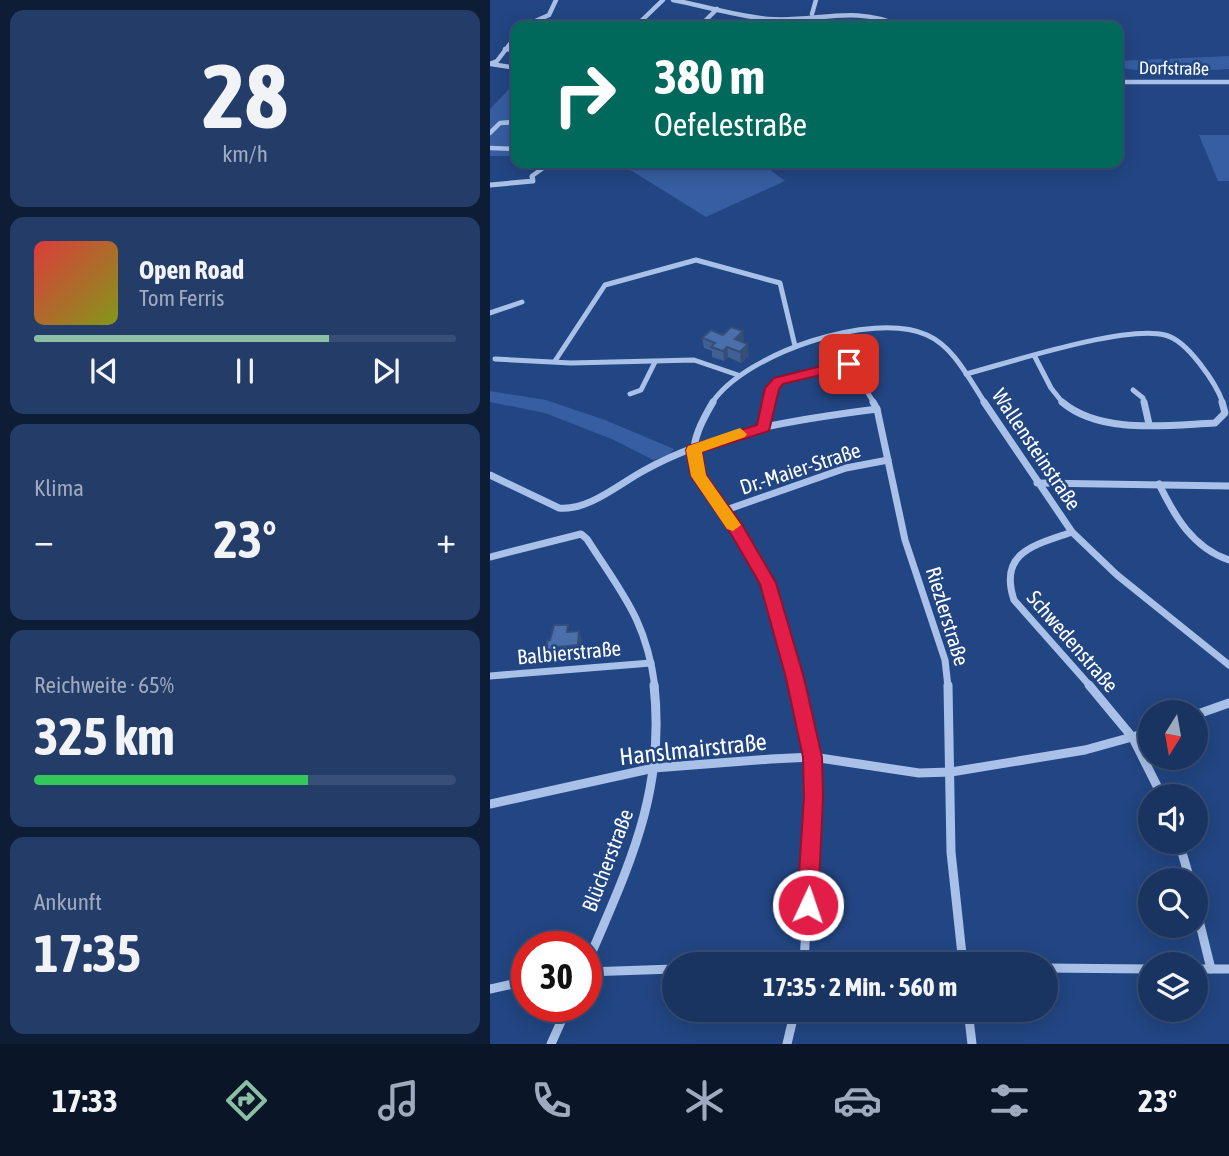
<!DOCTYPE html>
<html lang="de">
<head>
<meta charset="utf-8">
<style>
	:root { --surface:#1a3462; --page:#233c68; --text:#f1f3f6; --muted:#9faabe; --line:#384f77; --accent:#8abfa5 }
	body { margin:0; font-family:"Asap Condensed",sans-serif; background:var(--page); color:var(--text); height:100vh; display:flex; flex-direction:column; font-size:26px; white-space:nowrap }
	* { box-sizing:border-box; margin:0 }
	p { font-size:23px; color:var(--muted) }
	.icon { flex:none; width:38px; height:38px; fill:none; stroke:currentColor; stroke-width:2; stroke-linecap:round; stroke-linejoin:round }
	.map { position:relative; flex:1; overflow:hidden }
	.side { display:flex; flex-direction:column; gap:10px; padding:10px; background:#0e1d36; width:490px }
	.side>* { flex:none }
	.banner { position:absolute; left:21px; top:21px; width:612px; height:147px; border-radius:14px; box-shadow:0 4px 18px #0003,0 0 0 2px var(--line); background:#00695c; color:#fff; overflow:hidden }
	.needle { width:46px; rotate:191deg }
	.buttons { position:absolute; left:648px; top:700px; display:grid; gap:14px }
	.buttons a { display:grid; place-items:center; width:70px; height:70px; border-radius:50%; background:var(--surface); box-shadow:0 4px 18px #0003,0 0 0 2px var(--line); font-size:35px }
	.speed { position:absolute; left:21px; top:931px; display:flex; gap:14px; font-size:35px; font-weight:700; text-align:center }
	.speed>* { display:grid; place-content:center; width:91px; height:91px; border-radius:50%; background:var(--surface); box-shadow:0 4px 18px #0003,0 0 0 2px var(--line); line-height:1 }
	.speed .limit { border:10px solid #d22; background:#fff; color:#111 }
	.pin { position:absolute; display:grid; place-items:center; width:60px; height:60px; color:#fff; margin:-30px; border-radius:14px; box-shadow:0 4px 10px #0006 }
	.me { position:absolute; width:77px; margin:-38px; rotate:3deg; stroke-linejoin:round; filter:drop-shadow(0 0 5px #0008) }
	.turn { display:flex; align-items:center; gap:24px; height:147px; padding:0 28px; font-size:32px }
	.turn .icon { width:91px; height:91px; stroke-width:2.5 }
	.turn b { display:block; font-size:49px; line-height:60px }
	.big { font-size:52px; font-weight:700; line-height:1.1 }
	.side .widget { flex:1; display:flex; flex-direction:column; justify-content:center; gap:10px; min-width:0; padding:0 24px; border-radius:14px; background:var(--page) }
	.side .dial { align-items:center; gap:0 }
	.dial b { font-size:91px; line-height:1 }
	.song { display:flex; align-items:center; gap:21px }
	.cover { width:84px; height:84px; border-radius:10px; background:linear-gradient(135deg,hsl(0 70% 55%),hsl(70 70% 35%)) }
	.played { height:7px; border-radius:4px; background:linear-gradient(90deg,var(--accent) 70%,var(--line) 70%) }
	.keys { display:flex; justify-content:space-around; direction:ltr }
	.heat { display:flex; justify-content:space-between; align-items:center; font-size:38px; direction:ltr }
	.charge { height:10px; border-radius:5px; background:linear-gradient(90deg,#34c759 65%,var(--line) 0) }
	.trip { position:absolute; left:172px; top:952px; width:396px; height:70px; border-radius:35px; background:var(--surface); box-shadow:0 4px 18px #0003,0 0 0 2px var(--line); font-weight:700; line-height:70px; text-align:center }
	.tabs { display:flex; height:112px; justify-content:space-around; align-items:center; background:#0a1527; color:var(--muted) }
	.tabs .icon { width:49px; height:49px }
	.tabs .active { color:var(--accent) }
	.tabs b { font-size:32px; color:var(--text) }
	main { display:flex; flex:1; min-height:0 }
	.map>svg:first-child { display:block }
	.green { fill:#365ea0 }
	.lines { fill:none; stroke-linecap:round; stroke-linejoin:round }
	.street-far3 { stroke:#a9c1e8; stroke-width:4.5 }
	.street-far2 { stroke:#a9c1e8; stroke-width:5 }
	.street-far1 { stroke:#a9c1e8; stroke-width:7 }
	.street { stroke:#a9c1e8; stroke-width:9 }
	.wall { fill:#405f93 }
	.shaded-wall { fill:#344e78 }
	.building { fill:#4b6fab; stroke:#344e78; stroke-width:2 }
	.route { fill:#e11d48; stroke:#92132f; stroke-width:2 }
	.slow { fill:#f59e0b }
	.labels { text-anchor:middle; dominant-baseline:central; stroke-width:5; stroke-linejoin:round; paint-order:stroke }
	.far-street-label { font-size:18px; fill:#fff; stroke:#224683 }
	.street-label { font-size:21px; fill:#fff; stroke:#224683 }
	.near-street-label { font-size:24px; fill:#fff; stroke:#224683 }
</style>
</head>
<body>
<main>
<section class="side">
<div class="widget dial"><b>28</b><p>km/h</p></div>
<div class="widget">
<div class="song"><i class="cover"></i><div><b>Open Road</b><p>Tom Ferris</p></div></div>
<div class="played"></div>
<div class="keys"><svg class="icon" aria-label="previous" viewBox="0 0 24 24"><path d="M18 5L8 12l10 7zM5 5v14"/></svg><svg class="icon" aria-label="pause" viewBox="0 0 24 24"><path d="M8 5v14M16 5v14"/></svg><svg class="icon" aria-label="next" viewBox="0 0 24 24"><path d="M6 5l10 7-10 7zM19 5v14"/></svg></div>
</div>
<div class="widget"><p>Klima</p>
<div class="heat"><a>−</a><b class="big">23°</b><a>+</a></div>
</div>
<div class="widget"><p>Reichweite · 65%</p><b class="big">325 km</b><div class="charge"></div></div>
<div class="widget"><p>Ankunft</p><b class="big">17:35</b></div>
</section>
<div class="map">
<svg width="739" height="1044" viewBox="0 0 739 1044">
	<rect width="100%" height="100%" fill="#224683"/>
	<!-- green -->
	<g class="green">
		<polygon points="739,56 739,69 649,74 648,70 628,68 628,61"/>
		<polygon points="26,82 26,156 0,156 0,109"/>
		<polygon points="709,135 739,135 739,181 728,181"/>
		<polygon points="129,163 271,163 295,181 216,217"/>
		<polygon points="0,391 56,400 115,420 184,449 178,456 163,460 124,440 55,413 0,402"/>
	</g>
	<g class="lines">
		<!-- street-far3 -->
		<g class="street-far3">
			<path d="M 183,0 C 214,6 246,16 278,19 C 326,23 363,4 410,26"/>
			<polyline points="322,14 326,0"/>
			<polyline points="34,26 59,15 66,0"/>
			<polyline points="146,26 173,0"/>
			<polyline points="210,26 227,9"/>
			<polyline points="15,49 26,50"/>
			<polyline points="0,64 7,61 26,36"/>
			<polyline points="1,64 26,68"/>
			<polyline points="628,82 739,82"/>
			<polyline points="0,133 10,123 26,122"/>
			<polyline points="0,148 26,149"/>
			<polyline points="43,179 42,176 60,163"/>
		</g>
		<!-- street-far2 -->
		<g class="street-far2">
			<polyline points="0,185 43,181 42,177"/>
			<polyline points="0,313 32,302"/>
			<polyline points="343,336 384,403"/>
			<polyline points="545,357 561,388 573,403"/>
			<polyline points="5,359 81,363 204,360 248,375"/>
			<polyline points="65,361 115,285 206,260 290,283 305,346"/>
			<path d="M 476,374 C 521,362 634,325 675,335 C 697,340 726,383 733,403"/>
			<polyline points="643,390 653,398 654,403"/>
			<polyline points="140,394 151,390 165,362"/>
			<path d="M 222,403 C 254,354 382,310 437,335 C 464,347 479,379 495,403"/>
			<polyline points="279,403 282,388 289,381 359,364"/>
		</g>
		<!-- street-far1 -->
		<g class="street-far1">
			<path d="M 223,402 C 213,419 201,440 204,462 C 209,492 250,531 266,561 C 288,599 299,644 309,687"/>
			<polyline points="383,402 387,409 415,540 455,660 458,687"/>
			<polyline points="494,402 582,532 627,575 739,665"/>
			<path d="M 572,402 C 611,435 678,425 725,423 L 735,413 L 732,402"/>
			<polyline points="654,402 659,424"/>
			<polyline points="273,428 279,402"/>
			<path d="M 0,475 L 69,508 C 99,511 130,483 155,470 C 225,431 309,419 387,409"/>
			<polyline points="547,483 739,486"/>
			<path d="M 669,484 C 685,517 703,548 739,560"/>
			<polyline points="233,511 356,468 398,460"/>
			<path d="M 582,532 C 545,545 508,552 524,600 L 601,687"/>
			<path d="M 0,557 L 91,534 L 97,539 C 132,594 156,619 165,687"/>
			<polyline points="0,676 161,663"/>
		</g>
		<!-- street -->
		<g class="street">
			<polyline points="309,685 321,741 324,770 314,964"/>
			<polyline points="458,685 461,852 473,964"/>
			<polyline points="599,685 643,738 672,796"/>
			<polyline points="705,715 739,703"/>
			<polyline points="0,804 164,768 281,759 323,757 429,773 461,772 595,750 660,732"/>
			<polyline points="689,842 700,880"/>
			<polyline points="705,904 721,969"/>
			<path d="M 96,966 C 137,869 176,794 164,685"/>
			<polyline points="555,968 660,969"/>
			<polyline points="705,969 739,969"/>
			<polyline points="96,972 184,969"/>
			<polyline points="0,989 37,981"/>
			<polyline points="478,1010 482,1044"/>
			<polyline points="61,1044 78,1006"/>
			<polyline points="297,1044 305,1010"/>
		</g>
	</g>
	<!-- wall -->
	<g class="wall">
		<polygon points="233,335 254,341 253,342 259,355 251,363 238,357 234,361 222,357 222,351 214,348 212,338"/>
		<polygon points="89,631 92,641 91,654 72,656 72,660 61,662 57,652 81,632"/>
	</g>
	<!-- shaded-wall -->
	<g class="shaded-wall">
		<polygon points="253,331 254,341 246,349 245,339"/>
		<polygon points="258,344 259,355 251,363 250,352"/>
		<polygon points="237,347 238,357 234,361 233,351"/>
		<polygon points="89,631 92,641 91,654 88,645"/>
	</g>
	<!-- building -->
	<g class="building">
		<polygon points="241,327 253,331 245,339 258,344 250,352 237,347 233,351 221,347 225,343 212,338 221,330 233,335"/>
		<polygon points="64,625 78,625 77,632 89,631 88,645 68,647 68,650 57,652 57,641 60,640"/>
	</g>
	<!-- route -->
	<polygon class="route" points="359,359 364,361 364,367 293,384 289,389 279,431 212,452 216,475 253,526 286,583 314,678 332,757 333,797 328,905 325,913 318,916 311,913 307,905 314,797 313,757 296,678 270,584 241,534 201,476 196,450 198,446 267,425 275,388 284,378"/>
	<!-- slow -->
	<polygon class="slow" points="250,428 257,434 255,437 212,452 216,475 251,525 243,531 237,529 201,476 196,450 198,446"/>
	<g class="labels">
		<!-- far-street labels -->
		<g class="far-street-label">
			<text transform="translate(684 68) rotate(1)">Dorfstraße</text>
		</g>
		<!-- street labels -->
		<g class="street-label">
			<text transform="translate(547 449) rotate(56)">Wallensteinstraße</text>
			<text transform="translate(310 468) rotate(-18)">Dr.-Maier-Straße</text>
			<text transform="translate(458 616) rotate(73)">Riezlerstraße</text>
			<text transform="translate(583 641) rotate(49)">Schwedenstraße</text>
			<text transform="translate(79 652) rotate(-5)">Balbierstraße</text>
			<text transform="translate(117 860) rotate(-69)">Blücherstraße</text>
		</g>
		<!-- near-street labels -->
		<g class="near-street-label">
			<text transform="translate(203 749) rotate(-6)">Hanslmairstraße</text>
		</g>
	</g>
</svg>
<div class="buttons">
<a><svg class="needle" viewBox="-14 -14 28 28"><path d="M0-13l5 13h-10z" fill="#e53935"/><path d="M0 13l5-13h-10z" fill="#9faabe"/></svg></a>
<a><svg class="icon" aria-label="sound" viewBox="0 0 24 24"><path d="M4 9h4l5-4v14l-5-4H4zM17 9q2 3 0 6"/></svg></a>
<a><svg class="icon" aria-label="search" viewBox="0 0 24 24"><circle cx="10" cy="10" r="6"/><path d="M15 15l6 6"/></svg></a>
<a><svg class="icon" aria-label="layers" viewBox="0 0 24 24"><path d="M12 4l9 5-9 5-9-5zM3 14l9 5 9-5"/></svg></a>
</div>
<div class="speed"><div class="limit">30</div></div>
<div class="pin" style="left:359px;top:364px;background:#d93025"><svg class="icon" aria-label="arrive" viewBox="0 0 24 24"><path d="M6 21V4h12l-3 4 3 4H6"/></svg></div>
<svg class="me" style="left:318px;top:905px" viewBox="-20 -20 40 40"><circle r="17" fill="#e11d48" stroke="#fff" stroke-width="3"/><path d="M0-11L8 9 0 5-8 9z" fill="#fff"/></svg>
<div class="trip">17:35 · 2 Min. · 560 m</div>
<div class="banner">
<div class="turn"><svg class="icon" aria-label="right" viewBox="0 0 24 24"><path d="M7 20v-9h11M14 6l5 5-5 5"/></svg><div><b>380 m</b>Oefelestraße</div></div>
</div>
</div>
</main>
<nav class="tabs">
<b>17:33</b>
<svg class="icon active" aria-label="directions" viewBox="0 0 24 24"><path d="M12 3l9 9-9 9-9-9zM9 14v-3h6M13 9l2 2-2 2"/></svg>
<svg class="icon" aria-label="music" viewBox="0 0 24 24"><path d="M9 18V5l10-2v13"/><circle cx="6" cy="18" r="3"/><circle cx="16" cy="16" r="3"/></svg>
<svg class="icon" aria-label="phone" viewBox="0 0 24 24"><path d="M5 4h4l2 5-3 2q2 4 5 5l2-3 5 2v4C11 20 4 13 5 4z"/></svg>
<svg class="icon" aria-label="climate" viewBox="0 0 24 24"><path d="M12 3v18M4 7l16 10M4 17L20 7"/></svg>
<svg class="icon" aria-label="car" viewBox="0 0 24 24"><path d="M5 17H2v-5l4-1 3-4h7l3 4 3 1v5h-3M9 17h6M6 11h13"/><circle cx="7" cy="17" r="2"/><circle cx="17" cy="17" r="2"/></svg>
<svg class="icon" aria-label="filters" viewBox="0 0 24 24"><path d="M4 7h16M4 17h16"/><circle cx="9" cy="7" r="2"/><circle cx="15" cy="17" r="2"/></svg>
<b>23°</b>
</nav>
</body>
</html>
